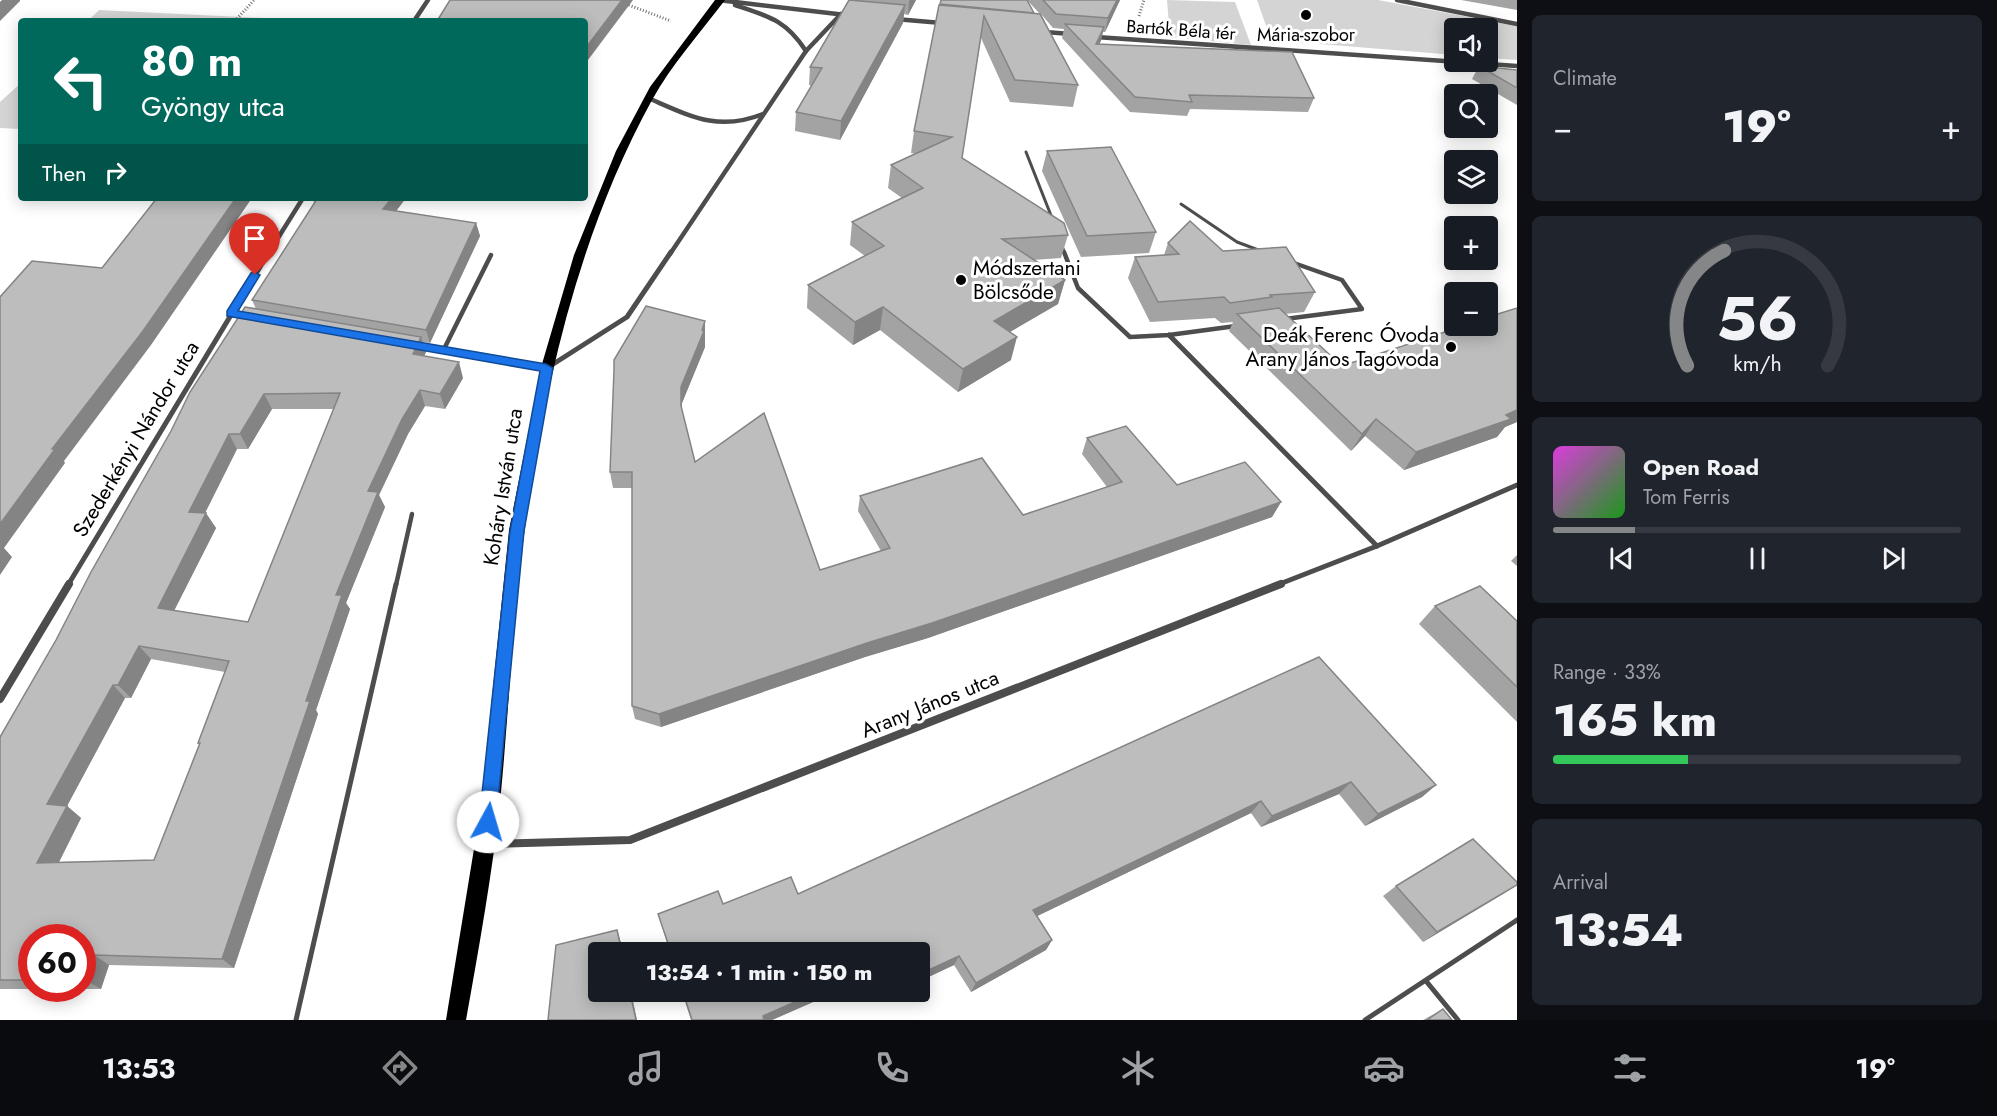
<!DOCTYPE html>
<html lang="en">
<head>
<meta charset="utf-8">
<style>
	:root { --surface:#171b24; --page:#20242c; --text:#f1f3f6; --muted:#9ea1a6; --line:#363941; --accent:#858687 }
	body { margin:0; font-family:Jost,sans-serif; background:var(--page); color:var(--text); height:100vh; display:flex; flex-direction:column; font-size:22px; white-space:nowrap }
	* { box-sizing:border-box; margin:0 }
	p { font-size:20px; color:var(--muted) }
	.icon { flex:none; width:33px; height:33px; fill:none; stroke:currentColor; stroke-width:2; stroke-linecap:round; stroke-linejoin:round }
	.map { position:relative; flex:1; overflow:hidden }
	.drawer { display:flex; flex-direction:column; gap:15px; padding:15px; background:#0d0f14; width:480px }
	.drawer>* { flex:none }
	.banner { position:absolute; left:18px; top:18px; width:570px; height:183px; border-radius:6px; box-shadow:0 3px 15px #0003; background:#00695c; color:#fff; overflow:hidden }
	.tools { position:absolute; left:1444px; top:18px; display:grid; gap:12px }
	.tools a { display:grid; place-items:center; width:54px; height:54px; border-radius:6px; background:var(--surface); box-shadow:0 3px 15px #0003; font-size:30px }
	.speed { position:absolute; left:18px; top:924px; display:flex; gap:12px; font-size:30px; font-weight:700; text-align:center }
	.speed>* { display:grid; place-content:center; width:78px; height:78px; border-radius:50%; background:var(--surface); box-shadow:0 3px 15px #0003; line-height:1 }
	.speed .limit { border:9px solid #d22; background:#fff; color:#111 }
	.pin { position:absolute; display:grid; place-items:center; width:51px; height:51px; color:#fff; margin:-62px -26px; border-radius:50% 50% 50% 0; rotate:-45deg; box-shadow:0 0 6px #0007 }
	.pin .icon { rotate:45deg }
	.me { position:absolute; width:66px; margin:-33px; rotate:6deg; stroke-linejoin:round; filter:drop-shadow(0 0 4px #0008) }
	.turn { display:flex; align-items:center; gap:21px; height:126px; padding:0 24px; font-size:27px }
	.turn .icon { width:78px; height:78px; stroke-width:2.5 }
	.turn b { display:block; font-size:42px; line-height:51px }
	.then { display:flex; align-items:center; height:57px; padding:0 24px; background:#0003; gap:12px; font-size:22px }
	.big { font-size:45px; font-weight:800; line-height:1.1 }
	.drawer .card { flex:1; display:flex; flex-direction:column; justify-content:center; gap:9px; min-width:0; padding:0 21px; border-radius:9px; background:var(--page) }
	.drawer .dial { align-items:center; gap:0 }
	.dial svg { height:156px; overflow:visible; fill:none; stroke:var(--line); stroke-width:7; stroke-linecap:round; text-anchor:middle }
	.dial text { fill:var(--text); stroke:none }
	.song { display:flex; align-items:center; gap:18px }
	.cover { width:72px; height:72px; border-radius:9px; background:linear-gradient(135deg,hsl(300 70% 55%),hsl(120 70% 35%)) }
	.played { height:6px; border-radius:3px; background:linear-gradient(90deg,var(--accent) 20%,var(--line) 20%) }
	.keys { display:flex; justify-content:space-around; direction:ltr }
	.heat { display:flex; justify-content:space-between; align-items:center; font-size:33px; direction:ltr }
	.charge { height:9px; border-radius:4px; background:linear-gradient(90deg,#34c759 33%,var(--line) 0) }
	.trip { position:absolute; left:588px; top:942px; width:342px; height:60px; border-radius:6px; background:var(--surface); box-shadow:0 3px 15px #0003; font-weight:800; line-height:60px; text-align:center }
	.dock { display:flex; height:96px; justify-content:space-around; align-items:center; background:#090b0e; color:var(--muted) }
	.dock .icon { width:42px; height:42px }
	.dock .current { color:var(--accent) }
	.dock b { font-size:27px; color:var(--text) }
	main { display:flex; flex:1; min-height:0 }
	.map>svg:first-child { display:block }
	.green { fill:#d4d4d4 }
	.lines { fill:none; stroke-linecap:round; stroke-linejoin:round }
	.path { stroke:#6f6f6f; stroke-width:3; stroke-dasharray:1 2; stroke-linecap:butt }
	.service-far2 { stroke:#4d4d4d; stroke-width:3 }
	.service-far1 { stroke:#4d4d4d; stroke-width:4.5 }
	.service { stroke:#4d4d4d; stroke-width:5 }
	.minor-far2 { stroke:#4d4d4d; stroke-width:4.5 }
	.minor-far1 { stroke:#4d4d4d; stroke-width:5 }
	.minor { stroke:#4d4d4d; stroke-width:8 }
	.primary { fill:#000; fill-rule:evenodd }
	.wall { fill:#a3a3a3; fill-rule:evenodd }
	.shaded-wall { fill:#848484 }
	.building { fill:#bdbdbd; stroke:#848484; stroke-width:1.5; fill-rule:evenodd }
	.route { fill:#1a73e8; stroke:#114b97; stroke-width:1.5 }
	.poi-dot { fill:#000; stroke:#fff; stroke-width:2 }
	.labels { text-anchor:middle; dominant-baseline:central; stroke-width:6; stroke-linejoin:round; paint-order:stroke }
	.far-street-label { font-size:18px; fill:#000; stroke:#fff }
	.far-poi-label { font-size:18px; fill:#000; stroke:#fff }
	.poi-label { font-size:21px; fill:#000; stroke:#fff; text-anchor:start }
	.street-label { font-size:21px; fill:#000; stroke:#fff }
</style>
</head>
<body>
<main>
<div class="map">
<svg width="1517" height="1020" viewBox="0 0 1517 1020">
	<rect width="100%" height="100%" fill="#fff"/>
	<!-- green -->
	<g class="green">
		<polygon points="1167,0 1235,2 1251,45 1170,37"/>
		<polygon points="1257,0 1378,0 1517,26 1517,60 1488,58 1488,28 1455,28 1455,55 1271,40"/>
		<polygon points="99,10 323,21 88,21"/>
		<polygon points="21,83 21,129 0,128 0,102"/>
	</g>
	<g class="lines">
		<!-- path -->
		<g class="path">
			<polyline points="626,4 671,21"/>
			<polyline points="1139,16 1144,0"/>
			<polyline points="235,21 254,0"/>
		</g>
		<!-- service-far2 -->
		<g class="service-far2">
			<polyline points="1026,152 1052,218"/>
			<polyline points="1181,204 1237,242 1261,251"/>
			<polyline points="1062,246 1065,254"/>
		</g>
		<!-- service-far1 -->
		<g class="service-far1">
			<polyline points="1064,252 1078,288 1130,337 1169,335 1236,326"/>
			<polyline points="1285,319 1362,309 1342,280 1291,262"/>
			<polyline points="444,349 491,255"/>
			<polyline points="396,585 412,514"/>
		</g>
		<!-- service -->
		<g class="service">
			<polyline points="1426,981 1458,1020"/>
			<polyline points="296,1020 396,584"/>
			<polyline points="1365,1020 1517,920"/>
		</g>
		<!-- minor-far2 -->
		<g class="minor-far2">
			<polyline points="718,0 846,15"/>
			<polyline points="1397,0 1517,24"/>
			<path d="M 735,5 C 768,16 786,20 806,51"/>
			<polyline points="895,19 942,23"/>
			<polyline points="414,21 428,0"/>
			<polyline points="1045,32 1071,34"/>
			<polyline points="1096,37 1517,66"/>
			<path d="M 648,98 C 690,116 718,132 763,114"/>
			<polyline points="268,254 303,198"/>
			<polyline points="670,254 806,51 841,14"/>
		</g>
		<!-- minor-far1 -->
		<g class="minor-far1">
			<polyline points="231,314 248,317"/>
			<polyline points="1169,335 1377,546"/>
			<polyline points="418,345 547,368 627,317 671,252"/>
			<polyline points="68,585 269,252"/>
			<polyline points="1277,585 1377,546 1517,485"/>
		</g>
		<!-- minor -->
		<g class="minor">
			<polyline points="0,699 69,584"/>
			<polyline points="488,844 630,840 1281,584"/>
		</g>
		<!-- primary -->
		<path class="primary" d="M 715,0 L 725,0 C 700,33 672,64 652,100 C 574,242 539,407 520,567 C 511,645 508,724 500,802 C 492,875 479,948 466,1020 L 446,1020 L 481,806 L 509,530 L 542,364 L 574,255 L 616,151 L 650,87 Z"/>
	</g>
	<!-- wall -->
	<g class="wall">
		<polygon points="849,0 916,0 908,15 904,14 903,23 840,140 795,131 796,112 812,86 809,85 810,67"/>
		<polygon points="1027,0 1120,0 1105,32 1103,32 1099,44 1314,98 1308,112 1190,109 1187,116 1130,112 1062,38 1064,29 1053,28 1041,14 1078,85 1073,107 1010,102 981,38 962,158 1068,235 1061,258 1033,260 1065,280 1058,304 1010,332 1011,360 958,392 880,330 853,345 807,308 808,285 865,256 850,245 852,222 902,198 888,188 891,165 916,154 911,153 914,131 939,5 1040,14"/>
		<polygon points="1461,0 1517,0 1517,10"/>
		<polygon points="1479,66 1517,70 1517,105 1472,79"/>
		<polygon points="1047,151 1156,232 1149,253 1081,257 1042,171"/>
		<path d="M 313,198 L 406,198 L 396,211 L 476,223 L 480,236 L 430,343 L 423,342 L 426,352 L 424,356 L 463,378 L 445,409 L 425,406 L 408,434 L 379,495 L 385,507 L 346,603 L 350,609 L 316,710 L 318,714 L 234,968 L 109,965 L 101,989 L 0,989 L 0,737 L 56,640 L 256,309 L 252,300 L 314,203 ZM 272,409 L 334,409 L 248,622 L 174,610 L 216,528 L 205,513 L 237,449 L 248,449 ZM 151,659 L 225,672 L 198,743 L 199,745 L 154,860 L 59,862 L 81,818 L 67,806 L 125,698 L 131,698 ZM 32,938 L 82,938 L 82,988 L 32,988 Z"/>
		<polygon points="1168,243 1223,251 1315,292 1304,312 1285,314 1342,366 1517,308 1517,422 1505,427 1497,437 1404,470 1365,436 1351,451 1229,331 1233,322 1221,323 1215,318 1150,322 1128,278 1135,257 1164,255"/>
		<polygon points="705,321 705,347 682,403 682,411 695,462 820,570 881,551 858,511 860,496 1023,515 1107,487 1082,454 1087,438 1177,485 1281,502 1272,517 928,638 865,657 661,727 635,719 632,706 632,488 613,488 610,472"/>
		<polygon points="1517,555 1517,566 1511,561"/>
		<polygon points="1435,606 1517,621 1517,722 1419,624"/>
		<polygon points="1319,657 1436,785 1422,797 1365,826 1339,794 1261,827 1251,813 1037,916 1052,940 1046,950 971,992 954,965 920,981 920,952 670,952 658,914 798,894"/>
		<polygon points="1517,885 1423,942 1383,896 1396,886"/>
		<polygon points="682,992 836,992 772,1020 691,1020"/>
		<polygon points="1443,1009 1452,1020 1423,1020"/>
	</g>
	<!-- shaded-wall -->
	<g class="shaded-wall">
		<polygon points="2,0 20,0 20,1 0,21 0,2"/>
		<polygon points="622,0 633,0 585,64 585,49"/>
		<polygon points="910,0 916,0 908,15 909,1"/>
		<polygon points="1117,0 1120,0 1105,32 1108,18"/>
		<polygon points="905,5 903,23 840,140 841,121"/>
		<polygon points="1104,27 1101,41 1094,55 1096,44"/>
		<polygon points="236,198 252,198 151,345 64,461 65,463 4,548 12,557 0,575 0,524 52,449"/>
		<polygon points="392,198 406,198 387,223 383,209"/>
		<polygon points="476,223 480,236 430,343 426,330"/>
		<polygon points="1065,280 1058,304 989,344 994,321"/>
		<polygon points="883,307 880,330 853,345 855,322"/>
		<polygon points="705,321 705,347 682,403 682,422 681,387"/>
		<polygon points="421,337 426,352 418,370 413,354"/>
		<polygon points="1017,337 1011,360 958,392 963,369"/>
		<polygon points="459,362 463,378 445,409 440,394"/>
		<polygon points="420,390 425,406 408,434 379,495 385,507 346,603 350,609 316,710 318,714 234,968 222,959 306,701 336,595 368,491 402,419"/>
		<polygon points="264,394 272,409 248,449 240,434"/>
		<polygon points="1517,410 1517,422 1505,427 1497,437 1404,470 1416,452"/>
		<polygon points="1376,419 1365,436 1351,451 1362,434"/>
		<polygon points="229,434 237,449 198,527 189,512"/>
		<polygon points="1281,502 1272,517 928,638 865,657 661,727 659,714"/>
		<polygon points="206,513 216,528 169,621 158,608"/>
		<polygon points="139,646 151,659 131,698 118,685"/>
		<polygon points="113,685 125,698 67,806 81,818 53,874 37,863 47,804"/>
		<polygon points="1351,782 1339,794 1261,827 1272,816"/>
		<polygon points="1436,785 1422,797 1365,826 1378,814"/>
		<polygon points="1261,801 1251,813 1027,921 1033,910"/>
		<polygon points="1517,885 1503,894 1423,942 1437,932"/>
		<polygon points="617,930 621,943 623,952 622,952"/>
		<polygon points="1052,940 1046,950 971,992 976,983"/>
		<polygon points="94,955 109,965 101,989 85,980"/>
		<polygon points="959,956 954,965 920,981 920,974"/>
		<polygon points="630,992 631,992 637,1020 636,1020"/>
		<polygon points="818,992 836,992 772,1020 762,1020 763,1016"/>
	</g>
	<!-- building -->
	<g class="building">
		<polygon points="450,0 622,0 585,49 585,21 437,21"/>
		<polygon points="849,0 905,5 841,121 796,112 822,68 810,67"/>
		<polygon points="941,0 1027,0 1034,13 940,4"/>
		<polygon points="1043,0 1117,0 1108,18 1056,14"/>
		<polygon points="939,5 1040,14 1078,85 1015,80 984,16 962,158 1064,223 1068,235 1002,239 1065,280 994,321 1017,337 963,369 883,307 855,322 808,285 884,246 852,222 923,188 891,165 952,137 914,131"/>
		<polygon points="1065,24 1104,27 1096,44 1292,52 1314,98 1189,95 1192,102 1135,97"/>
		<polygon points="1479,66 1517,70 1517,88"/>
		<polygon points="1111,147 1156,232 1087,236 1047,151"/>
		<polygon points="157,198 236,198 143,331 52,449 55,449 0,524 0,297 32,261 102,268"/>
		<polygon points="312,198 392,198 383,209 476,223 426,330 252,300 317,199"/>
		<polygon points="1190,221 1223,251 1286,247 1315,292 1270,295 1272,297 1230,303 1224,297 1158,302 1135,257 1179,254 1168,243"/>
		<polygon points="646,306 705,321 702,330 704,331 681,387 681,406 695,462 764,413 820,570 890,548 860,496 982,458 1023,515 1122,482 1087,438 1126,426 1177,485 1245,462 1281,502 932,623 867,643 659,714 632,706 632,472 610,472 614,370 614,360"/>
		<path d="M 245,307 L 421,337 L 413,354 L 459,362 L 440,394 L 420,390 L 402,419 L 368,491 L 378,492 L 336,595 L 342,595 L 306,701 L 310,701 L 222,959 L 94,955 L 85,980 L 82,980 L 82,938 L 32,938 L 32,980 L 0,980 L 0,737 L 56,640 L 91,572 L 171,431 L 190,392 ZM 340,393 L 248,622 L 158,608 L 206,513 L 189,512 L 229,434 L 240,434 L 264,394 ZM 139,646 L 229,661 L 198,743 L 200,743 L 154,860 L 37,863 L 67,806 L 47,804 L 113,685 L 118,685 Z"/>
		<polygon points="1279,308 1342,366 1463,326 1488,326 1488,317 1517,308 1517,410 1506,415 1511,419 1416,452 1376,419 1362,434 1237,314"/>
		<polygon points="1480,586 1517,621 1517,687 1435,606"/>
		<polygon points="1319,657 1436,785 1378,814 1351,782 1272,816 1261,801 1033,910 1052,940 976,983 959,956 920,974 920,952 671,952 658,914 718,891 723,904 791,877 798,894"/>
		<polygon points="1473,839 1517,882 1517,885 1437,932 1396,886"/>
		<polygon points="617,930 622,952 598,952 598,992 630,992 636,1020 548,1020 556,945"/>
		<polygon points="683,992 818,992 763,1016 764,1020 692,1020"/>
		<polygon points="1443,1009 1452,1020 1427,1020"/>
	</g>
	<!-- route -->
	<polygon class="route" points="255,272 260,275 238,311 546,364 553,368 524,531 496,822 494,828 488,830 482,828 479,822 510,531 540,371 227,316 227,311 251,273"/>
	<!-- markers -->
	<g class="poi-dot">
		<circle cx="1306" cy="15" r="6"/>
		<circle cx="961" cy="280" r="6"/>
		<circle cx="1451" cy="347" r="6"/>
	</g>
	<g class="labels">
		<!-- far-street labels -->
		<g class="far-street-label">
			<text transform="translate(1181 30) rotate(4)">Bartók Béla tér</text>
		</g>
		<!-- far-poi labels -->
		<g class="far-poi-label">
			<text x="1306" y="35">Mária-szobor</text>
		</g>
		<!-- poi labels -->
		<g class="poi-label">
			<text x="973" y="268">Módszertani<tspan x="973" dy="24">Bölcsőde</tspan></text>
			<text x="1439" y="335" text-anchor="end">Deák Ferenc Óvoda<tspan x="1439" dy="24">Arany János Tagóvoda</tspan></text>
		</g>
		<!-- street labels -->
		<g class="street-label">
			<text transform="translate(136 439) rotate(-59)">Szederkényi Nándor utca</text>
			<text transform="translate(503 487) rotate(-81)">Koháry István utca</text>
			<text transform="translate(930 704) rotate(-22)">Arany János utca</text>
		</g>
	</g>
</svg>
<div class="tools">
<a><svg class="icon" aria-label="sound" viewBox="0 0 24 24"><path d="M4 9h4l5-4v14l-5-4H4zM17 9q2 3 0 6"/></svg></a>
<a><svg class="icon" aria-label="search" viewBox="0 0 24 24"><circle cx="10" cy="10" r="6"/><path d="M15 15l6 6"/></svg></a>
<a><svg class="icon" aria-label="layers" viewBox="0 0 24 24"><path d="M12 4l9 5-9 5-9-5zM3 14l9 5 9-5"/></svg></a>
<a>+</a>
<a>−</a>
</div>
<div class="speed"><div class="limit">60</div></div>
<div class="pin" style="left:255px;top:275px;background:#d93025"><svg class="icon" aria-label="arrive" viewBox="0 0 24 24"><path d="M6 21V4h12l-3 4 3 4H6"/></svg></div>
<svg class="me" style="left:488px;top:822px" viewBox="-20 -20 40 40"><circle r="19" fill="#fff"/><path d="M0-13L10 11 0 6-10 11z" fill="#1a73e8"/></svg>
<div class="trip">13:54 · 1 min · 150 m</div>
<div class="banner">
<div class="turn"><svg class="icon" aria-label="left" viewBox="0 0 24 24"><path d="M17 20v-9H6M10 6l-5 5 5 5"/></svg><div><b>80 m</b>Gyöngy utca</div></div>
<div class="then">Then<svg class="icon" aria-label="right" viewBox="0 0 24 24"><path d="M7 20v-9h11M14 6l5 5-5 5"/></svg></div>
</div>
</div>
<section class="drawer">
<div class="card"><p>Climate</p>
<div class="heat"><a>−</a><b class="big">19°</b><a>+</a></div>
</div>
<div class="card dial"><svg viewBox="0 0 100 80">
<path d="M14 69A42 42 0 1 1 86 69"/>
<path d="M14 69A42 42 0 0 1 33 10" stroke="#858687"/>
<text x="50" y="56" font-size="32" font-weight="700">56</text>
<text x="50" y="72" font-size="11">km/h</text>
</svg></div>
<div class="card">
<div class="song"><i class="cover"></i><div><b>Open Road</b><p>Tom Ferris</p></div></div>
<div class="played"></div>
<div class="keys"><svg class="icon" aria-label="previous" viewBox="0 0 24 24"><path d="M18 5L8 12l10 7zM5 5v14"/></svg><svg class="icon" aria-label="pause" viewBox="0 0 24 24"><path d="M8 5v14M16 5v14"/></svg><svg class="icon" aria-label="next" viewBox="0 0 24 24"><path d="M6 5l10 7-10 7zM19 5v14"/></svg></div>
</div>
<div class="card"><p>Range · 33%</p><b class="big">165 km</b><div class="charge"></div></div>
<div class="card"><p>Arrival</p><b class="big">13:54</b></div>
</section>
</main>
<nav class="dock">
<b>13:53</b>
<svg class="icon current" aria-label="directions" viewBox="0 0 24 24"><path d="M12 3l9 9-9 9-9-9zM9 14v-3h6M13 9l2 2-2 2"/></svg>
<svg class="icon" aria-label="music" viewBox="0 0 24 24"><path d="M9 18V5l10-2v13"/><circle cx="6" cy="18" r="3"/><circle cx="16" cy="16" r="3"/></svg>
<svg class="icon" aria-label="phone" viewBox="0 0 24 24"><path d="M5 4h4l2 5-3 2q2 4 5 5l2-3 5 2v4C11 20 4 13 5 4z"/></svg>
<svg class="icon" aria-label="climate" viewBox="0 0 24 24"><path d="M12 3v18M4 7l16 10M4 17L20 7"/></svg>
<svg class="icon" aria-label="car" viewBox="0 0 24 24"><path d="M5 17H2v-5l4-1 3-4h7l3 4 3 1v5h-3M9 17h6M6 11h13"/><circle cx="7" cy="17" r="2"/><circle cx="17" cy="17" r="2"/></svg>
<svg class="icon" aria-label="filters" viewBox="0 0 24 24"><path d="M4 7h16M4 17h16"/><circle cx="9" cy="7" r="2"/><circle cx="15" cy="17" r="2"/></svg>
<b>19°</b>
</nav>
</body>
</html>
